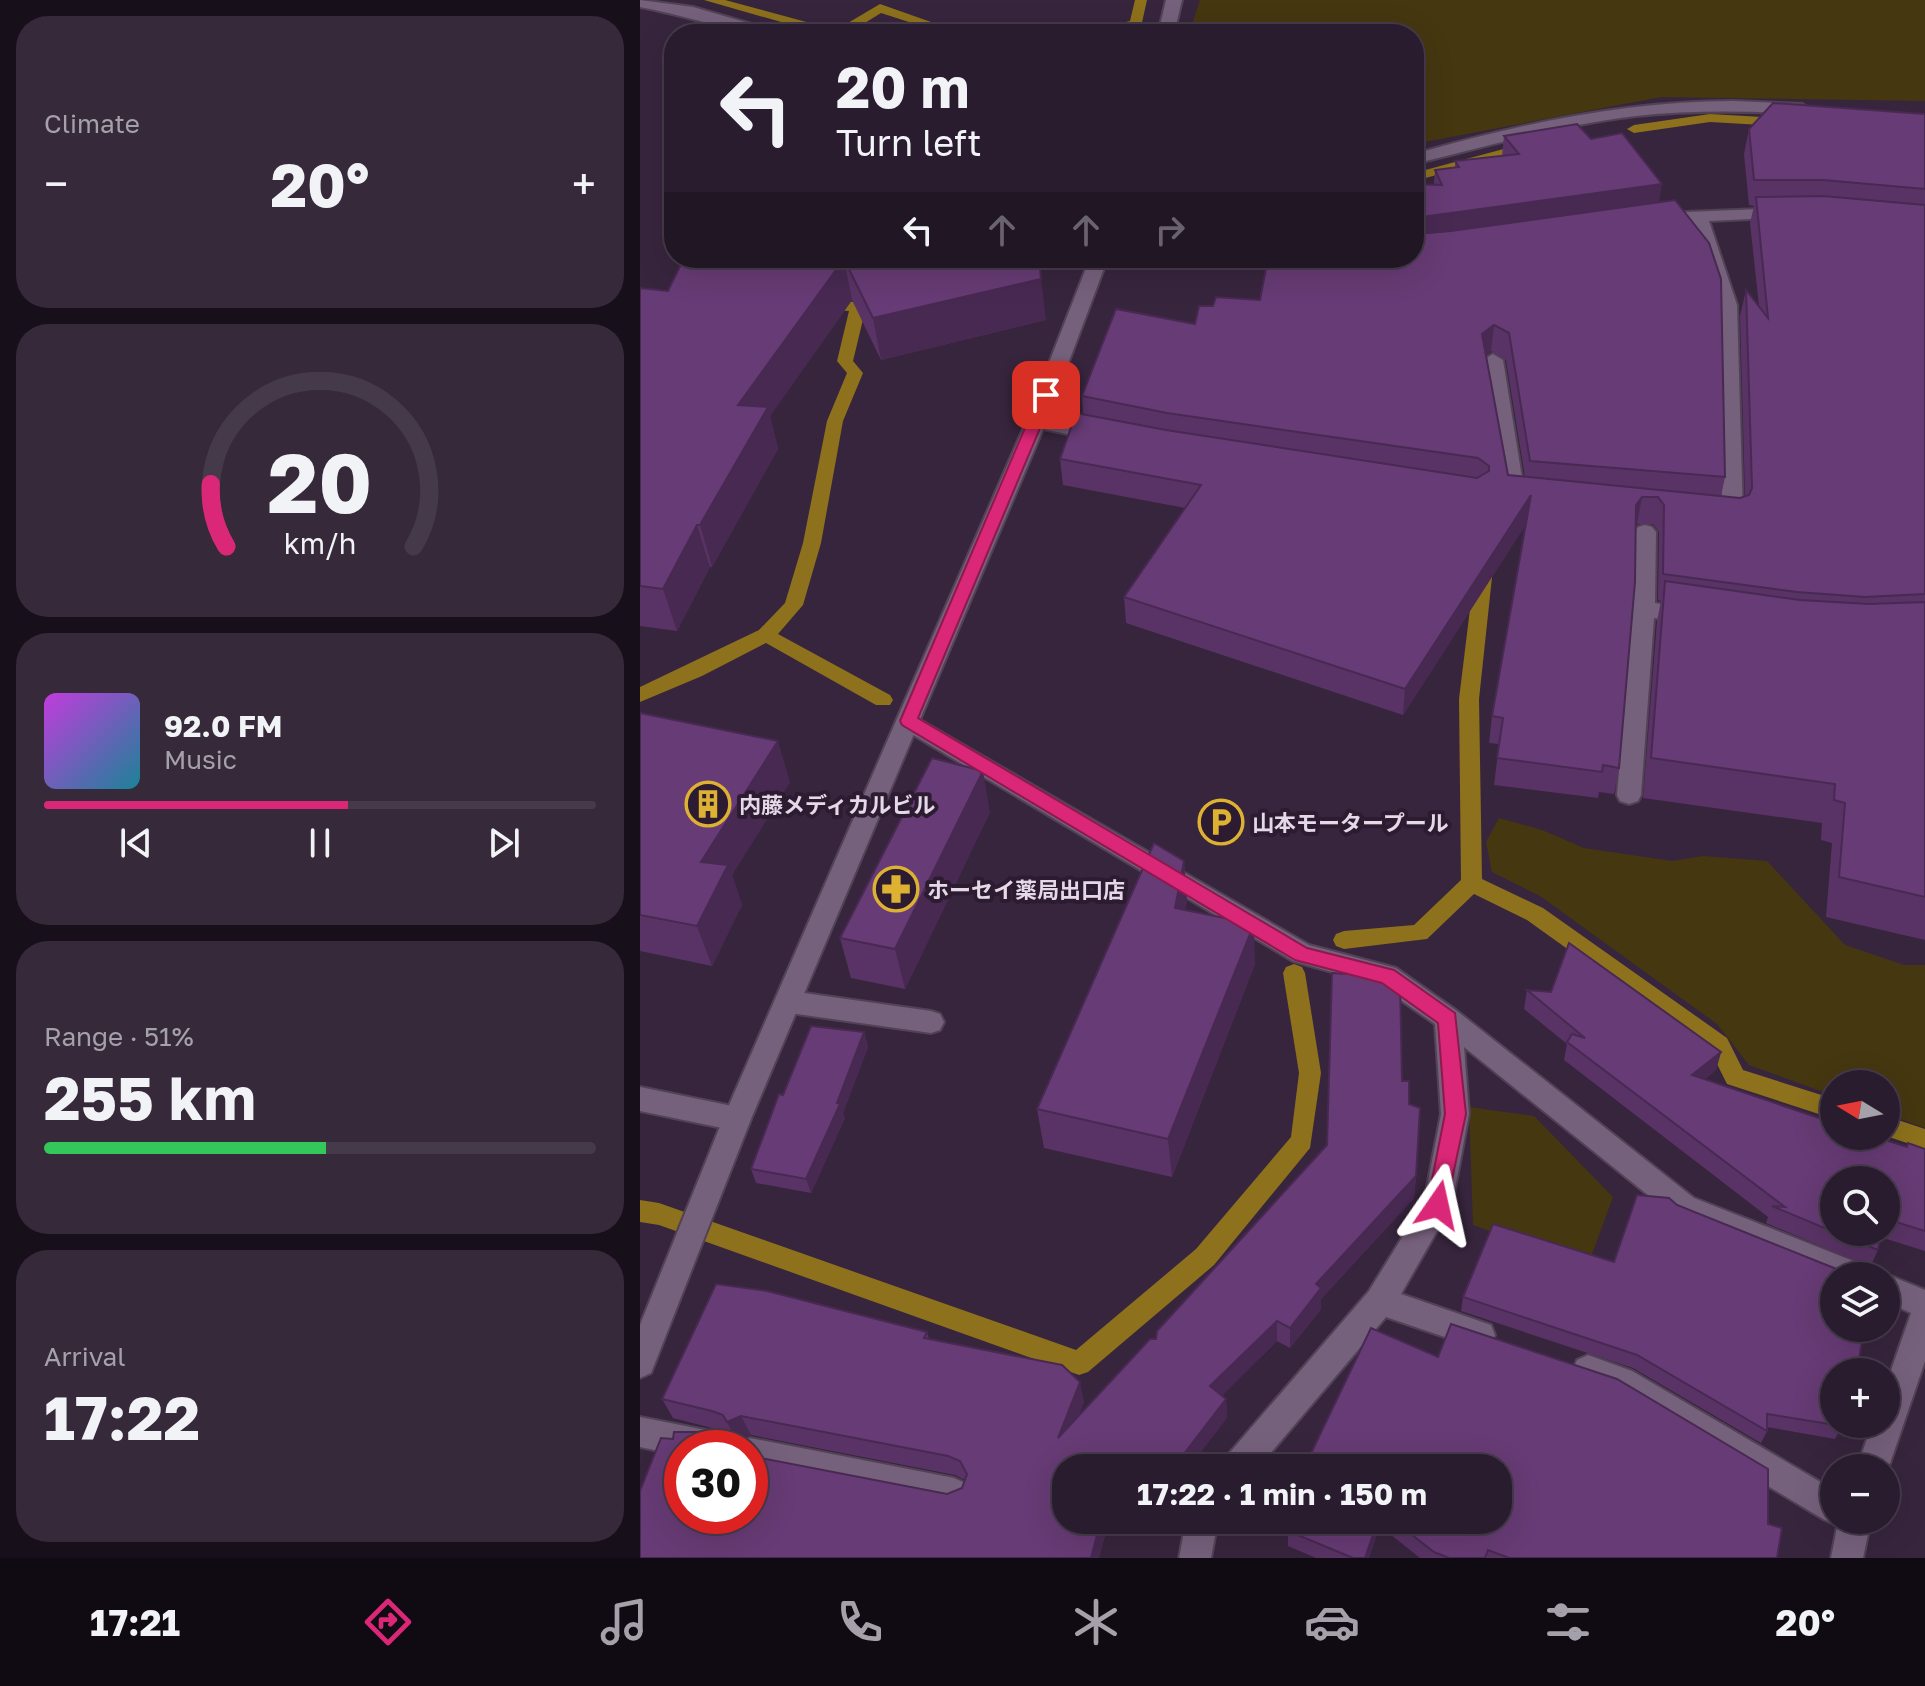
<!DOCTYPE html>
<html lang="en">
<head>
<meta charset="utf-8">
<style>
	:root { --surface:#291c2e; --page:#35293a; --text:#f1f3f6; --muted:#a5a1aa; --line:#453a4a; --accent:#db2777 }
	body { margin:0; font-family:"Golos Text","Noto Sans JP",sans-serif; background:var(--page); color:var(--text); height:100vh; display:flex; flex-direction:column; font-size:30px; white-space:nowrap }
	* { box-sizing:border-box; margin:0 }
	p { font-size:26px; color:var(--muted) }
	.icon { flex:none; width:44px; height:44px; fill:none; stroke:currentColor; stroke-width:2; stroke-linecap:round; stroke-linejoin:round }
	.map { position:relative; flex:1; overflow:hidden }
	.drawer { display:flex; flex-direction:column; gap:16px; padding:16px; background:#170f19; width:640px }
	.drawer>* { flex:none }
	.hud { position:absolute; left:24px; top:24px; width:760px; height:244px; border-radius:32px; box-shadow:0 8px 32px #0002,0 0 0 2px var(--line); background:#291c2e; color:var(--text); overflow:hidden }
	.needle { width:52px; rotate:280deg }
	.buttons { position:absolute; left:1180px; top:1070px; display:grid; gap:16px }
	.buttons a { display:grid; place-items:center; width:80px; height:80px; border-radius:50%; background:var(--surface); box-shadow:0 8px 32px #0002,0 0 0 2px var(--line); font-size:40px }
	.speed { position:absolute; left:24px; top:1430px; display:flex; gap:16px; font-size:40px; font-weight:700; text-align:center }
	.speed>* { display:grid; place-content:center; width:104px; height:104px; border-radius:50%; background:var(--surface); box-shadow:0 8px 32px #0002,0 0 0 2px var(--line); line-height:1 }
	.speed .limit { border:12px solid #d22; background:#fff; color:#111 }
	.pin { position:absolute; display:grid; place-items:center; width:68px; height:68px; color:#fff; margin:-34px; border-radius:16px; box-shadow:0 4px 12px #0006 }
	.me { position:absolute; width:88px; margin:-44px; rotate:11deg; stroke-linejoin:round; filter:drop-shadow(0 0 6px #0008) }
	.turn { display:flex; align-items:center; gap:28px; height:168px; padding:0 40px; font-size:36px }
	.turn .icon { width:104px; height:104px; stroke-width:2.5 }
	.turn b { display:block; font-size:56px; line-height:68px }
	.lanes { display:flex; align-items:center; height:76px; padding:0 40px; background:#0003; justify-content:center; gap:40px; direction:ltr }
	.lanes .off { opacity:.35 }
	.big { font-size:60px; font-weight:700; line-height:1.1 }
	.drawer .tile { flex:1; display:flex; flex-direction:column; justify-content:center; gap:12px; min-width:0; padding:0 28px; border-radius:32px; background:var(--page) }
	.drawer .dial { align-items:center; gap:0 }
	.dial svg { height:208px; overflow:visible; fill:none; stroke:var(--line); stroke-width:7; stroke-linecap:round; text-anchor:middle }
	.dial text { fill:var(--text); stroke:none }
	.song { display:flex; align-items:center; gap:24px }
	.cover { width:96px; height:96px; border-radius:12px; background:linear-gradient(135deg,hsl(290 70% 55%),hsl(190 70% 35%)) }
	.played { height:8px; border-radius:4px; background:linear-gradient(90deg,var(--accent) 55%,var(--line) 55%) }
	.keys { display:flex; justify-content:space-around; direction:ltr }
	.heat { display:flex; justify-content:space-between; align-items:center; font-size:44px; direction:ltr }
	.charge { height:12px; border-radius:6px; background:linear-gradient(90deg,#34c759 51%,var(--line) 0) }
	.trip { position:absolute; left:412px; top:1454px; width:460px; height:80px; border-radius:32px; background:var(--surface); box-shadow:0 8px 32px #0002,0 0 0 2px var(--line); font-weight:700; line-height:80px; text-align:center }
	.menu { display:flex; height:128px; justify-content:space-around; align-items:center; background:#100b12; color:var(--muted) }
	.menu .icon { width:56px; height:56px }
	.menu .active { color:var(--accent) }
	.menu b { font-size:36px; color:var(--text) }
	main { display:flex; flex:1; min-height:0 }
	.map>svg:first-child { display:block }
	.green { fill:#453710 }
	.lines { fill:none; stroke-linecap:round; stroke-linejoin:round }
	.stream { fill:#8d711c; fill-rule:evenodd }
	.lane-casing { stroke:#524256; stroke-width:4 }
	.street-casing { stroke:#524256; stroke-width:4 }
	.secondary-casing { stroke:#524256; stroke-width:4 }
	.lane { fill:#76617c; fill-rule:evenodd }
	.street { fill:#76617c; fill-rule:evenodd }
	.secondary { fill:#76617c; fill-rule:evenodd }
	.wall { fill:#593365; fill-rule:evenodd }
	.shaded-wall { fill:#482952 }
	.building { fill:#673b75; stroke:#482952; stroke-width:2 }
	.route { fill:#db2777; stroke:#8e194d; stroke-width:2 }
	.labels { text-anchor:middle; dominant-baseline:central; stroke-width:8; stroke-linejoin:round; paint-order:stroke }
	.poi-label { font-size:22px; font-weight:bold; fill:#e5d9e8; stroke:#2d1b32; text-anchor:start }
</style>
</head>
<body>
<main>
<section class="drawer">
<div class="tile"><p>Climate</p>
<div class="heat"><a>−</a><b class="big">20°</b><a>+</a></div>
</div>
<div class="tile dial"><svg viewBox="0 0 100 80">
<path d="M14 69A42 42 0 1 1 86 69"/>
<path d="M14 69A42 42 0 0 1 8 45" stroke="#db2777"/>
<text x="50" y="56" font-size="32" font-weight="700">20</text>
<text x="50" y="72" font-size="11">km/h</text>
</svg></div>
<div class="tile">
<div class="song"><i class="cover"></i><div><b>92.0 FM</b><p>Music</p></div></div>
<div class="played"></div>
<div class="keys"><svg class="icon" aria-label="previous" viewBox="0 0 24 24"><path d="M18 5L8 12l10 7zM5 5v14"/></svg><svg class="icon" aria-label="pause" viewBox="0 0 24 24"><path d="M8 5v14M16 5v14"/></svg><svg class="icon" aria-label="next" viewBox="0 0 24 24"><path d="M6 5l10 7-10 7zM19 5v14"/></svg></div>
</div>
<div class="tile"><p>Range · 51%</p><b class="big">255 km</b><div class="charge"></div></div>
<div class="tile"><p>Arrival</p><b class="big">17:22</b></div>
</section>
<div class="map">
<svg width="1285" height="1558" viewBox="0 0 1285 1558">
	<rect width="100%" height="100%" fill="#37253d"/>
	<!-- green -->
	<g class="green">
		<polygon points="560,0 1285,0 1285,101 1021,97 774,144 774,34 549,34"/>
		<polygon points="859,818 902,830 944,848 1032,861 1063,856 1127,861 1205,945 1264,965 1285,965 1285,1128 1246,1114 1246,1084 1194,1084 1194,1096 1109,1065 1077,1024 900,896 852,872 846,842"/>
		<polygon points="829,1107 894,1116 973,1197 948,1265 833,1225"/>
	</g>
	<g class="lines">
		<!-- stream -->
		<g class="stream">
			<polygon points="64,0 85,0 196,30 240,4 325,34 306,34 241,13 207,34 183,34"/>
			<polygon points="495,0 507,0 501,27 464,34 437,34 490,21"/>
			<polygon points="1070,114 1141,118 1148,122 1141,126 1070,122 994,133 987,129 994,125"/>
			<polygon points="886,143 891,144 891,150 774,181 774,173"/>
			<polygon points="183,301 218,302 226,307 213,361 223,373 203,421 181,543 163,605 138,634 250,695 253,700 250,705 236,705 126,643 62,676 0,702 0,687 119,630 145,603 163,543 187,421 207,373 197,361 209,311 178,309 175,306"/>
			<polygon points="844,562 853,568 839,699 842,879 903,908 1087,1038 1103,1070 1194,1099 1194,1119 1087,1084 1071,1052 887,920 834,894 787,939 704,949 696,946 693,940 696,934 704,931 774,925 821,880 819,699 835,568"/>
			<polygon points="654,964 662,967 665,973 681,1073 670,1148 574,1265 448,1372 439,1375 19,1225 0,1222 0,1200 19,1203 436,1350 556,1249 651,1137 659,1073 643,973 646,967"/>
			<polygon points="1246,1116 1285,1129 1285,1149 1246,1136"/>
		</g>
		<!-- lane casing -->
		<g class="lane-casing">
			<g id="lane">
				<polygon points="396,416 467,431 470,435 460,441 389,426 386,422"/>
				<polygon points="150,991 291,1011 300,1014 304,1022 300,1030 291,1033 150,1013 141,1010 137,1002 141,994"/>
			</g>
		</g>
		<!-- street casing -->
		<g class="street-casing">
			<g id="street">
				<path d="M 1094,101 L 1162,104 L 1170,109 L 1162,114 C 1107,111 1051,110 996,116 C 920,125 848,146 774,164 L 774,154 C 879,124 985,101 1094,101 Z"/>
				<path d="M 1145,208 L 1154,213 L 1151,217 L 1069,221 L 1097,305 L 1103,515 C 1097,525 1075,524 1069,514 L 1072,509 L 1082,507 L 1079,305 L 1051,222 L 1040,221 L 1037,217 L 1046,212 Z"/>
				<polygon points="853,354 863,360 884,490 894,492 897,497 887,504 868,501 865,496 843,360"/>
				<polygon points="1005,525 1012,527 1016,532 1015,603 1056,610 1059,615 1056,620 1048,623 1014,618 1001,795 998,801 989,804 980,801 977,795 993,609 994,532 998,527"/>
				<polygon points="268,713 669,945 756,968 817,1011 1054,1198 1226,1266 1231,1276 1194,1276 1194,1281 1034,1216 824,1047 829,1114 812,1205 761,1294 851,1325 855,1335 851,1345 840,1349 746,1317 618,1468 581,1468 586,1457 729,1291 784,1202 801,1114 795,1024 739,985 653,961 260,727 256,721 260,715"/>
				<polygon points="0,1087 97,1107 107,1110 111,1119 107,1128 97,1131 0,1111"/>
				<polygon points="1246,1274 1285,1290 1285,1361 1246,1475 1246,1468 1217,1468 1232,1424 1246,1424 1246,1385 1271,1313 1246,1302 1246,1276 1241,1276"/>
				<polygon points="948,1355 992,1371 1194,1490 1194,1520 1231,1520 1223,1558 1191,1558 1198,1522 1194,1524 1183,1519 973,1393 937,1380 933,1370 937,1360"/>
				<polygon points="0,1417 81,1433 92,1437 97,1448 99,1443 110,1438 314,1478 325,1483 330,1494 325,1505 314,1510 110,1470 110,1448 42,1448 42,1456 0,1447"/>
				<polygon points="546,1520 578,1520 571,1558 539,1558"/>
			</g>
		</g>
		<!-- secondary casing -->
		<g class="secondary-casing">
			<g id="secondary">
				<path d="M 0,0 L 53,7 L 136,31 L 139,34 C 96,34 44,15 0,7 Z"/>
				<polygon points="526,0 542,0 534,34 518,34"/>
				<polygon points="450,258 468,258 406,422 111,1119 15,1363 11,1373 0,1378 0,1325 83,1119 386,422"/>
			</g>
		</g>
		<!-- lane -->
		<use href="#lane" class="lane"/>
		<!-- street -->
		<use href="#street" class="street"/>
		<!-- secondary -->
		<use href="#secondary" class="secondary"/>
	</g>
	<!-- wall -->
	<g class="wall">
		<path d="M 1285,114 L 1285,940 L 1186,917 L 1192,843 L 1181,840 L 1182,823 L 1003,798 L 1017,621 L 1021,601 L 1018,600 L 1019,532 L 1013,524 L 997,524 L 996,526 L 979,768 L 974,794 L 959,792 L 958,798 L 854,785 L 859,744 L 849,743 L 852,716 L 886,524 L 763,715 L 486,623 L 484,597 L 545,508 L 423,485 L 420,459 L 443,414 L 442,396 L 555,324 L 573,306 L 620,300 L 794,184 L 795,170 L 815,167 L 815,161 L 862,156 L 864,136 L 951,139 L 1019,202 L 1085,477 L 1081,496 L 1100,498 L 1105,496 L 1100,316 L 1106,290 L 1119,306 L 1110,223 L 1114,206 L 1109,205 L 1104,154 L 1109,129 ZM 851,351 L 866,360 L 885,477 L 868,475 L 846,356 Z"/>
		<polygon points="44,258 268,258 406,320 241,360 212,300 130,416 138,449 72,567 70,567 37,631 0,626 0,288 28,291"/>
		<polygon points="0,713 150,782 92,875 102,905 72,966 0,951"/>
		<polygon points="350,812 265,989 211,978 200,938"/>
		<polygon points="544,861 547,901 545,910 615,964 532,1177 404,1148 397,1109"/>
		<path d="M 887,990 L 1081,1052 L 1076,1070 L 1065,1079 L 1266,1147 L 1268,1143 L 1285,1149 L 1285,1251 L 1240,1237 L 1238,1250 L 1231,1265 L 1219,1360 L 1213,1372 L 1194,1372 L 1202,1426 L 1195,1439 L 1127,1427 L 1127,1431 L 1121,1443 L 993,1368 L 821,1311 L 823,1297 L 974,1262 L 1037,1205 L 1199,1270 L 1226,1265 L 1126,1223 L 1128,1217 L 924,1060 L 927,1044 L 884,1009 ZM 1246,1180 L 1246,1232 L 1194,1232 Z"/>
		<polygon points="224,1032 228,1047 203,1113 205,1118 171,1193 116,1183 111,1169 143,1095"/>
		<path d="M 762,1081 L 769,1104 L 776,1176 L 774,1198 L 681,1299 L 681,1309 L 650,1348 L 637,1341 L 582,1395 L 586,1399 L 587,1418 L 426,1468 L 426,1520 L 469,1520 L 459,1558 L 0,1558 L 33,1439 L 87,1432 L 33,1418 L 22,1399 L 287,1332 L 289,1339 L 444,1402 L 438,1417 L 516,1339 ZM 111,1435 L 315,1475 L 325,1480 L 322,1488 L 307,1494 L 42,1448 L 105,1448 L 101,1439 Z"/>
		<polygon points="653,1520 858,1520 1128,1524 1137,1558 780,1558 740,1526 729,1558 676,1558 648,1546 648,1531"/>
	</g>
	<!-- shaded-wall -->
	<g class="shaded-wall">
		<polygon points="1022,184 1018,210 774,244 775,218"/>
		<polygon points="204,259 212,300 130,416 138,449 72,567 60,525 98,405"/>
		<polygon points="400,268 406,320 241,360 233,318"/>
		<polygon points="854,325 851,351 840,361 842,334"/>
		<polygon points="891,495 888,521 763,715 765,689"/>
		<polygon points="1002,497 997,524 991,532 996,505"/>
		<polygon points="57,525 70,567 37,631 23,589"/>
		<polygon points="138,741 150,782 92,875 102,905 72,966 57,926 61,862"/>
		<polygon points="343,771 350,812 265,989 255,949"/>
		<polygon points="544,861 547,901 538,948 535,908"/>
		<polygon points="614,924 615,964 532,1177 528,1139"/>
		<polygon points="224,1032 228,1047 203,1113 205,1118 171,1193 166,1179"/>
		<polygon points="1081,1052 1076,1070 1047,1092 1052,1075"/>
		<polygon points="776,1176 774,1198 681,1299 681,1309 650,1348 650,1328 676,1284"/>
		<polygon points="637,1321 637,1341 572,1406 570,1386"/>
		<polygon points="440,1382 444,1402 422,1457 418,1438"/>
		<polygon points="586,1399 587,1418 549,1468 533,1468"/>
		<polygon points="101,1416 111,1435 101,1439 105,1448 99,1448 97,1441 87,1422"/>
		<polygon points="461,1520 469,1520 459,1558 451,1558"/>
		<polygon points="738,1520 740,1520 740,1526 729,1558 725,1558"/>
	</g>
	<!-- building -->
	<g class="building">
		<polygon points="1133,103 1285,114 1285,189 1183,180 1114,180 1109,129"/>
		<polygon points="937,124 951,139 982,133 1022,184 775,218 774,224 774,184 802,185 795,170 819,167 815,161 879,154 864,136"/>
		<polygon points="1183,196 1285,205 1285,594 1225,597 1157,592 1023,574 1024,505 1018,497 1002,497 996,505 995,582 979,768 963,765 962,772 857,758 863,718 852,716 891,495 765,689 484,597 561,485 420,459 436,413 526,430 837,478 849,471 849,466 838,458 527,413 442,396 476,309 555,324 559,306 573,306 576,297 620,300 628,258 774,258 774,233 776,234 811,231 1035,200 1069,243 1081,279 1085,477 890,461 869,333 854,325 842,334 868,475 1100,498 1109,495 1112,488 1106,290 1128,318 1116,197"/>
		<polygon points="44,258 268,258 400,268 401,279 233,318 204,259 98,405 128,407 60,525 57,525 23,589 0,586 0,288 28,291"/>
		<polygon points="1025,581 1160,600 1229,604 1285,602 1285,897 1199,877 1205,803 1194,800 1195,784 1011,758"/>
		<polygon points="0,713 138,741 61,862 88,865 57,926 0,915"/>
		<polygon points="292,758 343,771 255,949 200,938"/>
		<polygon points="514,843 544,861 535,908 614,924 528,1139 397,1109"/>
		<polygon points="929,943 1081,1052 1052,1075 1194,1123 1194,1136 1233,1136 1267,1147 1268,1143 1285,1149 1285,1231 1246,1219 1246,1180 1194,1180 1194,1232 1132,1206 1145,1207 927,1042 932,1034 945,1038 887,990 911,992"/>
		<polygon points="692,973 757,977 760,979 762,1081 769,1081 769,1104 780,1108 776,1176 676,1284 681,1288 650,1328 637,1321 570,1386 586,1399 533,1468 426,1468 426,1520 461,1520 451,1558 0,1558 0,1491 21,1438 33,1439 34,1432 97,1432 99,1448 42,1448 42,1516 110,1516 110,1456 307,1494 322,1488 327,1474 320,1461 308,1456 101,1416 87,1422 83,1415 72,1411 22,1399 76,1284 127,1291 287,1332 284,1338 422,1365 440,1382 418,1438 510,1339 516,1339 517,1331 687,1145"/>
		<polygon points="171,1026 224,1032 197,1103 200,1104 166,1179 111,1169 139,1094 143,1095"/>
		<polygon points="997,1195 1029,1198 1037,1205 1199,1270 1203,1265 1234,1265 1233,1276 1194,1276 1194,1328 1224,1328 1219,1360 1214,1358 1211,1372 1194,1372 1194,1424 1202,1424 1202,1426 1127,1414 1127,1431 997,1355 823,1297 853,1224 974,1262"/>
		<polygon points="1194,1232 1241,1232 1238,1250"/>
		<polygon points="811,1324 977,1379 1128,1469 1128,1524 1142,1528 1137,1558 869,1558 848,1550 845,1558 809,1558 794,1552 753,1520 858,1520 858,1468 664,1468 731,1328 798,1357"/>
		<polygon points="653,1520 738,1520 725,1558 713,1558 648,1531"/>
	</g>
	<!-- route -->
	<polygon class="route" points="406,390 414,395 278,718 667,948 754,970 815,1013 826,1114 805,1212 798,1215 790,1212 787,1205 805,1114 798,1023 742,983 655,960 262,725 260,721 399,395"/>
	<!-- icons -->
	<defs>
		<g id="building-ring" transform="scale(2.3)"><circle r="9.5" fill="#2d1b32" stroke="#ddb233" stroke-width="1.5"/><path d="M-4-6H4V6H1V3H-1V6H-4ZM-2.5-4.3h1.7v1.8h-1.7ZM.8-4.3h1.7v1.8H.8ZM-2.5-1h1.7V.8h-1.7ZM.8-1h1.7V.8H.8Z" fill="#ddb233"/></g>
		<g id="parking-ring" transform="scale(2.3)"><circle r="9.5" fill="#2d1b32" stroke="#ddb233" stroke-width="1.5"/><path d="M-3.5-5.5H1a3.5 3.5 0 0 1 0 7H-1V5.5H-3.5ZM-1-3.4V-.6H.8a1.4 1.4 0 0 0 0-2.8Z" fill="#ddb233"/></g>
		<g id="pharmacy-ring" transform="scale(2.3)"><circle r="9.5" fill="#2d1b32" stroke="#ddb233" stroke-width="1.5"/><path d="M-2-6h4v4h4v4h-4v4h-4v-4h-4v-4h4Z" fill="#ddb233"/></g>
	</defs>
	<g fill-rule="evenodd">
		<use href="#building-ring" x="68" y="804"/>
		<use href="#parking-ring" x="581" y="822"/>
		<use href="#pharmacy-ring" x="256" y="889"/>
	</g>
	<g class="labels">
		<!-- poi labels -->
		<g class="poi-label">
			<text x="99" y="804">内藤メディカルビル</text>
			<text x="612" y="822">山本モータープール</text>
			<text x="287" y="889">ホーセイ薬局出口店</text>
		</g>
	</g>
</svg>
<div class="buttons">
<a><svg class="needle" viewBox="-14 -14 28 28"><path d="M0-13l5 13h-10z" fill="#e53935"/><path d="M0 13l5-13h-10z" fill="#a5a1aa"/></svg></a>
<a><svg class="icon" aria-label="search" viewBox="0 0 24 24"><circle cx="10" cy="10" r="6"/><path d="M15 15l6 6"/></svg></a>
<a><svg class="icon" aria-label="layers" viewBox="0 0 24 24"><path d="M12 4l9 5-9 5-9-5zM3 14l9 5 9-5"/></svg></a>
<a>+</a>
<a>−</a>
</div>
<div class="speed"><div class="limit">30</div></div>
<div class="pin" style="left:406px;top:395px;background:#d93025"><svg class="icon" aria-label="arrive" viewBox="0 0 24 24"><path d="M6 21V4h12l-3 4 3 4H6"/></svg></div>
<svg class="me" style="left:798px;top:1205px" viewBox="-20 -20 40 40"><path d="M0-17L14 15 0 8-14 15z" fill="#db2777" stroke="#fff" stroke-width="4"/></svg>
<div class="trip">17:22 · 1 min · 150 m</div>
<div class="hud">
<div class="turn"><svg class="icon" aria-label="left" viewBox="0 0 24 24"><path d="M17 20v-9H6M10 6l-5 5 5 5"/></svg><div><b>20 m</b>Turn left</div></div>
<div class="lanes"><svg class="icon" aria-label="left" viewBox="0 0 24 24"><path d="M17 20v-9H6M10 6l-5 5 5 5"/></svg><svg class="icon off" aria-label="ahead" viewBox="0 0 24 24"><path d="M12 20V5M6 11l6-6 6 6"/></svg><svg class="icon off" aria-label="ahead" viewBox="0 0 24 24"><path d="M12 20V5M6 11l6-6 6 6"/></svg><svg class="icon off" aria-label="right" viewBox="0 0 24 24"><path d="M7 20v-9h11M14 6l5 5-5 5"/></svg></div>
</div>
</div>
</main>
<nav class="menu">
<b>17:21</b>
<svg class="icon active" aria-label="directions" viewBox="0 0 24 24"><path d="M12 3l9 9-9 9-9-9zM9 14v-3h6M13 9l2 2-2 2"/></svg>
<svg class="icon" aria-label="music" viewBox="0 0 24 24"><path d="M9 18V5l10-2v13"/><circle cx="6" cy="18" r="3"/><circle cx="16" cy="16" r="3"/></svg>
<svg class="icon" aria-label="phone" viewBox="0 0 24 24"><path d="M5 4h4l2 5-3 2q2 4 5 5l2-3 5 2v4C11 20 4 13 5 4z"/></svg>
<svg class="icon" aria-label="climate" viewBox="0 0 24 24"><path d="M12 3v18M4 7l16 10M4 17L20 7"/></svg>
<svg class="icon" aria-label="car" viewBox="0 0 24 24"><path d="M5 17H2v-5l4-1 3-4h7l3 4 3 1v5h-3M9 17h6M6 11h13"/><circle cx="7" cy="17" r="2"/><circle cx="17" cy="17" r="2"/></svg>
<svg class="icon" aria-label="filters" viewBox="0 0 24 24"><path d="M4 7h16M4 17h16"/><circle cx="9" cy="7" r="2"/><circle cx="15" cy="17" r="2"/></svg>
<b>20°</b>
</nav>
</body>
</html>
